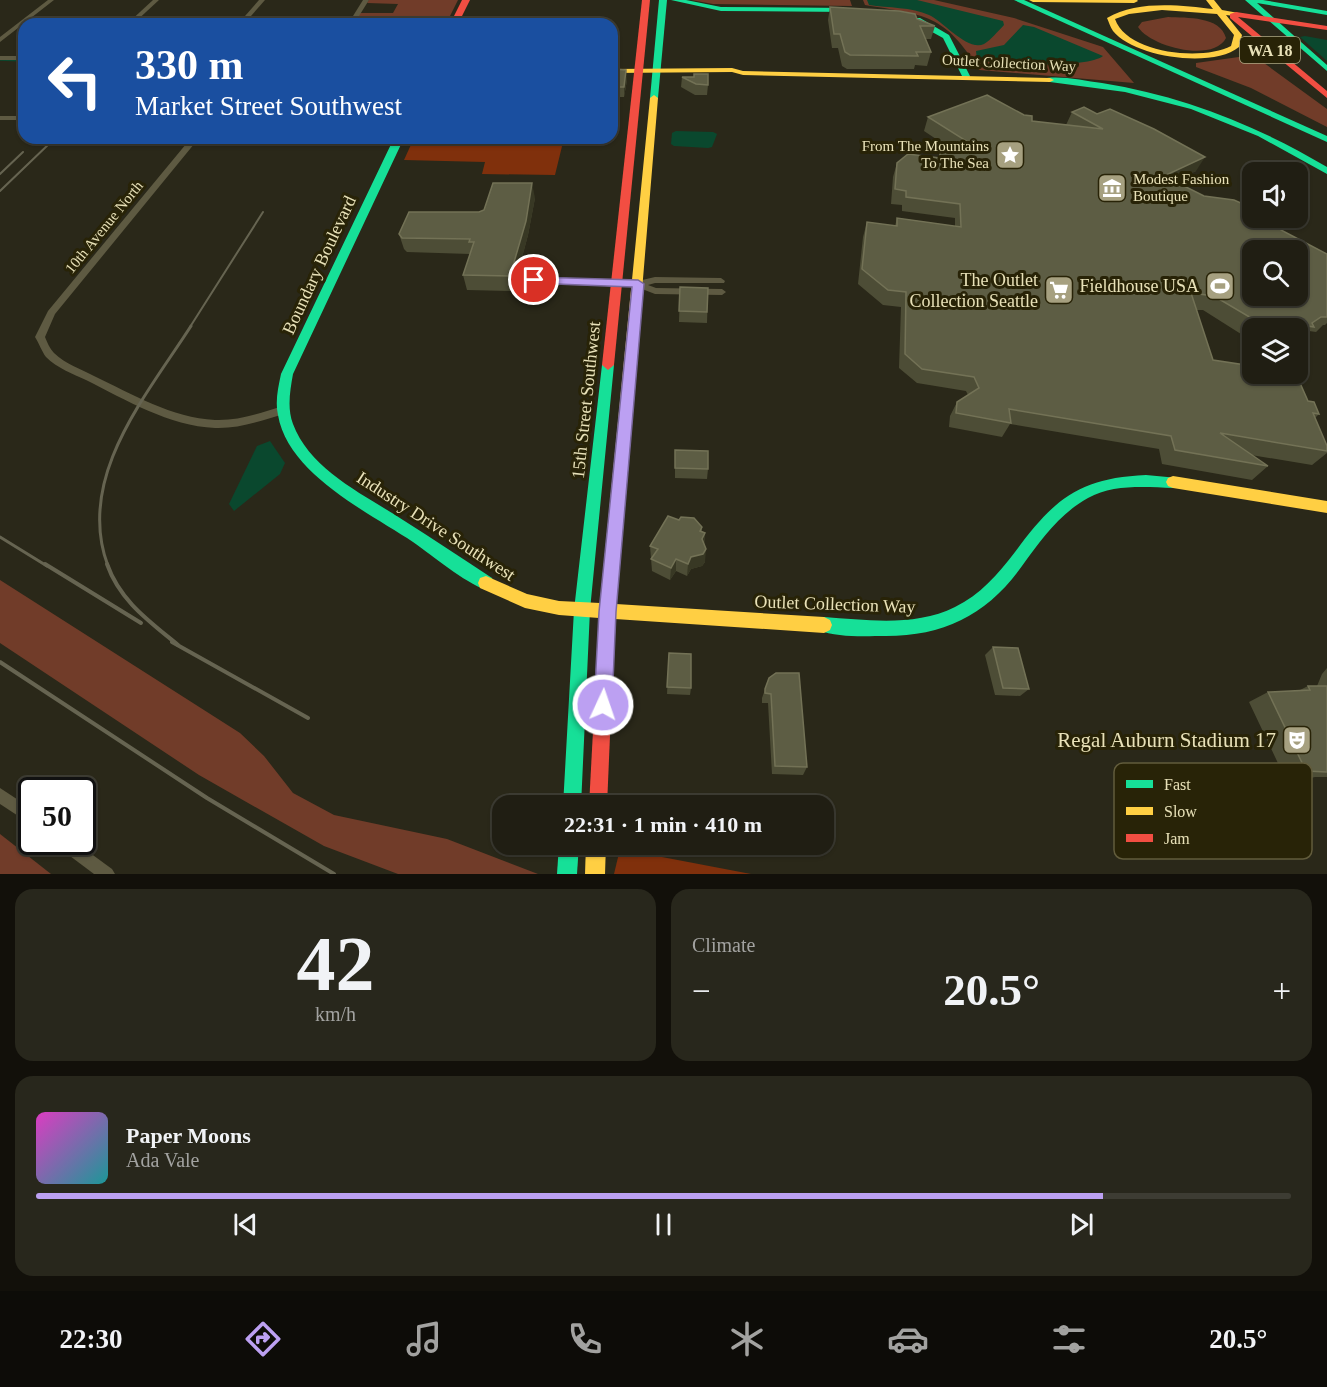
<!DOCTYPE html>
<html lang="en">
<head>
<meta charset="utf-8">
<style>
	:root { --surface:#201e13; --page:#28271c; --text:#f1f3f6; --muted:#a2a2a0; --line:#3d3c33; --accent:#bca0f2 }
	body { margin:0; font-family:Georgia,serif; background:var(--page); color:var(--text); height:100vh; display:flex; flex-direction:column; font-size:22px; white-space:nowrap }
	* { box-sizing:border-box; margin:0 }
	p { font-size:20px; color:var(--muted) }
	.icon { flex:none; width:33px; height:33px; fill:none; stroke:currentColor; stroke-width:2; stroke-linecap:round; stroke-linejoin:round }
	.map { position:relative; height:874px; overflow:hidden }
	.details { display:flex; flex-direction:column; gap:15px; padding:15px; background:#12100a; flex:1 }
	.details>* { flex:none }
	.top-card { position:absolute; left:18px; top:18px; width:600px; height:126px; border-radius:18px; box-shadow:0 2px 4px #0004,0 0 0 2px var(--line); background:#1a4fa0; color:#fff; overflow:hidden }
	.buttons { position:absolute; left:1242px; top:162px; display:grid; gap:12px }
	.buttons a { display:grid; place-items:center; width:66px; height:66px; border-radius:12px; background:var(--surface); box-shadow:0 2px 4px #0004,0 0 0 2px var(--line); font-size:30px }
	.speed { position:absolute; left:18px; top:777px; display:flex; gap:12px; font-size:30px; font-weight:700; text-align:center }
	.speed>* { display:grid; place-content:center; width:78px; height:78px; border-radius:50%; background:var(--surface); box-shadow:0 2px 4px #0004,0 0 0 2px var(--line); line-height:1 }
	.speed .limit { border:3px solid #111; border-radius:9px; background:#fff; color:#111 }
	.pin { position:absolute; display:grid; place-items:center; width:51px; height:51px; color:#fff; margin:-26px; border:3px solid #fff; border-radius:50%; box-shadow:0 2px 6px #0007 }
	.me { position:absolute; width:66px; margin:-33px; rotate:3deg; stroke-linejoin:round; filter:drop-shadow(0 0 4px #0008) }
	.turn { display:flex; align-items:center; gap:21px; height:126px; padding:0 18px; font-size:27px }
	.turn .icon { width:78px; height:78px; stroke-width:2.5 }
	.turn b { display:block; font-size:42px; line-height:51px }
	.big { font-size:45px; font-weight:600; line-height:1.1 }
	.details .card { flex:1; display:flex; flex-direction:column; justify-content:center; gap:9px; min-width:0; padding:0 21px; border-radius:18px; background:var(--page) }
	.details .dial { align-items:center; gap:0 }
	.dial b { font-size:78px; line-height:1 }
	.song { display:flex; align-items:center; gap:18px }
	.cover { width:72px; height:72px; border-radius:9px; background:linear-gradient(135deg,hsl(310 70% 55%),hsl(180 70% 35%)) }
	.played { height:6px; border-radius:3px; background:linear-gradient(90deg,var(--accent) 85%,var(--line) 85%) }
	.keys { display:flex; justify-content:space-around; direction:ltr }
	.heat { display:flex; justify-content:space-between; align-items:center; font-size:33px; direction:ltr }
	.details .tiles { flex:1; display:grid; gap:15px; grid-template-columns:1fr 1fr }
	.card:last-child { grid-column:span 2 }
	.trip { position:absolute; left:492px; top:795px; width:342px; height:60px; border-radius:18px; background:var(--surface); box-shadow:0 2px 4px #0004,0 0 0 2px var(--line); font-weight:600; line-height:60px; text-align:center }
	.menu { display:flex; height:96px; justify-content:space-around; align-items:center; background:#0d0c08; color:var(--muted) }
	.menu .icon { width:42px; height:42px }
	.menu .selected { color:var(--accent) }
	.menu b { font-size:27px; color:var(--text) }
	.map>svg:first-child { display:block }
	.green { fill:#713c29 }
	.forest { fill:#80300c }
	.water { fill:#0a482e }
	.lines { fill:none; stroke-linecap:round; stroke-linejoin:round }
	.stream { stroke:#0a482e; stroke-width:1.5 }
	.street { fill:#5e5a42; fill-rule:evenodd }
	.fast { fill:#16e098; fill-rule:evenodd }
	.slow { fill:#ffcf43; fill-rule:evenodd }
	.jam { fill:#f24e42; fill-rule:evenodd }
	.rail-far3 { stroke:#666451; stroke-width:1.5 }
	.rail-far2 { stroke:#666451; stroke-width:2 }
	.rail-far1 { stroke:#666451; stroke-width:3 }
	.rail { stroke:#666451; stroke-width:4 }
	.wall { fill:#4d4d36 }
	.shaded-wall { fill:#383824 }
	.building { fill:#5d5d44; stroke:#737256; stroke-width:1.5; fill-rule:evenodd }
	.route { fill:#bca0f2; stroke:#7a689d; stroke-width:1.5 }
	.labels { text-anchor:middle; dominant-baseline:central; stroke-width:6; stroke-linejoin:round; paint-order:stroke }
	.far-street-label { font-size:15px; fill:#e8e1b8; stroke:#282307 }
	.far-poi-label { font-size:15px; fill:#e8e1b8; stroke:#282307; text-anchor:end }
	.shield { fill:#282307; stroke:#aea883; stroke-width:1.5 }
	.shield-label { font-size:16px; font-weight:bold; fill:#e8e1b8 }
	.street-label { font-size:18px; fill:#e8e1b8; stroke:#282307 }
	.poi-label { font-size:18px; fill:#e8e1b8; stroke:#282307; text-anchor:end }
	.near-poi-label { font-size:21px; fill:#e8e1b8; stroke:#282307; text-anchor:end }
	.key { fill:#282307; stroke:#625c3c; stroke-width:1.5 }
	.key-label { font-size:16px; fill:#e8e1b8 }
</style>
</head>
<body>
<div class="map">
<svg width="1327" height="874" viewBox="0 0 1327 874">
	<rect width="100%" height="100%" fill="#2a2819"/>
	<!-- green -->
	<g class="green">
		<polygon points="369,0 458,0 446,24 353,24 360,13 393,13 398,4 367,3"/>
		<polygon points="691,0 850,0 852,6 713,4"/>
		<path d="M 863,0 L 934,0 L 1014,18 L 1103,47 L 1134,83 L 979,70 C 945,14 925,15 865,5 Z"/>
		<path d="M 1168,17 C 1187,18 1220,16 1226,38 C 1213,63 1151,47 1138,27 L 1142,22 Z"/>
		<polygon points="1253,55 1327,109 1327,127 1251,88 1196,67 1196,63"/>
		<polygon points="0,580 240,733 264,756 293,793 334,815 447,839 538,874 398,874 324,846 199,775 0,643"/>
		<polygon points="0,834 51,874 0,874"/>
	</g>
	<!-- forest -->
	<g class="forest">
		<polygon points="414,138 564,138 555,175 482,174 485,162 404,160"/>
		<polygon points="620,849 751,874 614,874"/>
	</g>
	<!-- water -->
	<g class="water">
		<path d="M 867,0 L 917,0 L 1003,21 L 1004,25 C 998,31 991,40 984,44 C 968,52 944,22 929,15 C 912,7 888,8 869,5 Z"/>
		<path d="M 1023,25 L 1034,27 L 1103,56 C 1086,69 1000,64 977,60 L 976,51 L 1004,45 Z"/>
		<polygon points="1305,36 1327,40 1327,61 1300,37"/>
		<polygon points="676,131 713,132 717,134 712,147 708,148 674,146 671,144 672,133"/>
		<polygon points="270,441 285,463 280,474 234,511 229,504 257,446"/>
	</g>
	<g class="lines">
		<!-- stream -->
		<polyline class="stream" points="0,60 24,61"/>
		<!-- street -->
		<g class="street">
			<polygon points="48,0 54,0 0,42 0,37"/>
			<polygon points="153,0 159,0 133,24 127,24"/>
			<polygon points="259,0 265,0 244,24 238,24"/>
			<polygon points="363,0 369,0 354,24 348,24"/>
			<rect x="0" y="56" width="24" height="4"/>
			<rect x="0" y="116" width="24" height="4"/>
			<path d="M 191,138 L 199,138 L 55,314 L 45,337 C 47,342 50,349 54,353 C 65,364 81,369 94,376 C 132,394 172,418 215,420 C 238,421 261,413 283,406 L 288,410 L 287,413 C 264,420 239,429 215,428 C 169,426 126,400 86,380 C 73,374 57,368 46,357 C 42,352 39,343 35,337 L 48,311 Z"/>
			<polygon points="655,277 721,278 725,281 724,283 655,283 648,285 656,288 722,289 726,292 722,295 655,294 637,287 534,284 530,281 534,278 638,281"/>
			<polygon points="0,788 32,809 32,825 0,804"/>
			<polygon points="55,842 75,842 112,869 115,874 94,874 58,847"/>
		</g>
		<!-- fast -->
		<g class="fast">
			<polygon points="659,0 667,0 658,98 654,101 650,98"/>
			<polygon points="671,0 686,0 721,7 850,8 854,10 850,12 721,11"/>
			<polygon points="1014,0 1024,0 1327,136 1327,142"/>
			<polygon points="1245,0 1263,0 1327,11 1327,15 1257,3 1327,65 1327,71"/>
			<polygon points="914,18 920,18 949,35 970,76 969,78 962,76 943,38 914,22"/>
			<path d="M 1047,78 C 1064,76 1085,81 1102,83 C 1183,96 1256,125 1327,167 L 1327,174 L 1258,136 L 1191,109 L 1125,92 L 1050,82 L 1046,80 Z"/>
			<path d="M 394,138 L 404,138 L 293,374 C 290,391 287,408 293,424 C 310,470 365,495 403,520 C 433,539 462,558 492,578 L 494,583 L 492,588 L 486,590 C 464,582 433,556 413,542 C 368,512 288,474 278,415 C 275,402 278,388 281,374 Z"/>
			<polygon points="608,360 614,365 590,610 581,806 563,806 574,610 602,365"/>
			<path d="M 1146,475 L 1178,478 L 1180,482 L 1178,486 L 1173,488 C 1145,487 1113,484 1088,498 C 1059,514 1041,540 1022,566 C 988,614 945,636 886,636 C 865,636 838,638 818,630 L 816,625 L 818,620 L 824,617 C 867,620 915,627 955,607 C 980,595 998,574 1015,552 C 1054,499 1079,478 1146,475 Z"/>
			<polygon points="559,844 579,844 577,874 557,874"/>
		</g>
		<!-- slow -->
		<g class="slow">
			<polygon points="1029,0 1137,0 1138,1 1134,3 1033,2"/>
			<path d="M 1206,0 L 1214,0 L 1222,10 L 1255,16 L 1251,18 L 1226,15 L 1242,35 L 1239,47 C 1212,69 1134,57 1113,31 C 1110,27 1109,22 1107,18 C 1136,0 1181,5 1213,9 ZM 1162,10 L 1217,14 L 1234,35 L 1231,46 C 1203,61 1127,54 1115,19 L 1129,14 Z"/>
			<polygon points="732,68 743,71 1050,78 1054,80 1050,82 743,75 732,72 612,73 612,69"/>
			<polygon points="654,95 658,98 616,604 824,617 830,620 832,625 830,630 824,633 615,619 613,624 607,627 601,624 599,618 559,615 525,608 480,588 478,583 480,578 486,576 527,594 559,601 600,603 650,98"/>
			<polygon points="1173,476 1327,501 1327,513 1173,488 1168,486 1166,482 1168,478"/>
			<polygon points="586,844 606,844 605,874 585,874"/>
		</g>
		<!-- jam -->
		<g class="jam">
			<polygon points="462,0 470,0 458,24 450,24"/>
			<polygon points="642,0 650,0 614,365 608,370 602,365"/>
			<polygon points="1236,12 1327,26 1327,30 1238,17 1327,91 1327,98 1230,18 1230,14"/>
			<polygon points="607,611 613,614 615,619 607,806 589,806 599,619 601,614"/>
		</g>
		<!-- rail-far3 -->
		<polyline class="rail-far3" points="50,143 55,138"/>
		<!-- rail-far2 -->
		<g class="rail-far2">
			<polyline points="0,174 23,152"/>
			<polyline points="0,191 51,142"/>
			<polyline points="190,327 263,212"/>
		</g>
		<!-- rail-far1 -->
		<g class="rail-far1">
			<polyline points="0,537 47,566"/>
			<path d="M 108,566 C 75,478 146,396 191,326"/>
		</g>
		<!-- rail -->
		<g class="rail">
			<polyline points="45,564 141,623"/>
			<path d="M 107,564 C 120,601 149,621 178,645"/>
			<polyline points="172,642 308,718"/>
			<polyline points="0,662 207,798 334,874"/>
		</g>
	</g>
	<!-- wall -->
	<g class="wall">
		<polygon points="830,7 935,26 931,39 925,39 931,52 927,66 915,65 914,69 847,69 842,66 838,48 832,48 828,20"/>
		<polygon points="612,69 627,80 624,97 612,97"/>
		<polygon points="682,77 708,85 707,95 695,95 681,87"/>
		<polygon points="1072,112 1196,171 1175,181 1204,196 1281,230 1327,254 1327,323 1325,325 1323,325 1316,332 1309,331 1298,343 1298,328 1252,328 1252,341 1203,310 1196,310 1213,360 1308,401 1319,414 1315,418 1327,446 1327,453 1312,465 1251,455 1268,466 1252,480 1162,464 1159,449 1010,424 1002,437 949,427 950,416 957,402 968,395 966,391 917,383 899,368 901,307 883,305 858,284 863,237 867,222 895,226 897,218 955,226 955,218 902,211 902,205 891,204 893,177 897,163 938,158 940,153 951,149 924,131 928,117 1032,121 1066,125"/>
		<polygon points="535,198 528,235 513,291 467,290 463,275 470,254 407,252 404,249 399,234"/>
		<polygon points="680,287 708,288 707,323 679,322"/>
		<polygon points="675,450 708,469 707,479 675,478"/>
		<polygon points="679,520 702,527 702,531 705,533 704,545 705,562 702,566 691,569 687,576 676,571 670,580 652,571 650,546"/>
		<polygon points="993,647 1029,689 1020,696 995,695 985,655"/>
		<polygon points="669,653 691,688 690,695 667,694"/>
		<polygon points="1327,668 1327,777 1315,777 1307,779 1285,778 1249,702 1268,692 1298,691 1308,686 1317,686 1322,674"/>
		<polygon points="769,678 807,767 803,775 772,774 768,703 762,703 762,698"/>
	</g>
	<!-- shaded-wall -->
	<g class="shaded-wall">
		<polygon points="626,70 627,80 624,97 624,87"/>
		<polygon points="1205,157 1196,171 1156,191 1164,176"/>
		<polygon points="532,183 535,198 528,235 513,291 510,276"/>
		<polygon points="705,533 704,546 702,539"/>
		<polygon points="706,549 705,562 702,566 691,569 687,576 688,564 691,557"/>
		<polygon points="676,559 676,571 670,580 671,568"/>
	</g>
	<!-- building -->
	<g class="building">
		<polygon points="830,7 899,11 915,14 917,19 935,26 920,26 931,52 916,52 918,56 850,55 845,52 840,34 834,34"/>
		<polygon points="612,69 626,70 624,87 612,87"/>
		<polygon points="694,74 708,74 708,85 696,84 682,77 694,77"/>
		<path d="M 987,95 L 1024,115 L 1032,116 L 1032,121 L 1103,129 L 1072,112 L 1084,107 L 1097,114 L 1110,109 L 1154,129 L 1205,157 L 1164,176 L 1204,196 L 1234,200 L 1252,208 L 1252,218 L 1275,218 L 1280,222 L 1281,230 L 1327,254 L 1327,317 L 1321,317 L 1312,323 L 1314,327 L 1307,326 L 1309,330 L 1303,329 L 1304,334 L 1298,332 L 1298,328 L 1268,328 L 1214,296 L 1191,293 L 1213,360 L 1252,366 L 1252,374 L 1296,374 L 1308,401 L 1314,402 L 1319,414 L 1313,413 L 1327,446 L 1327,451 L 1220,433 L 1268,466 L 1175,450 L 1171,436 L 1009,409 L 1011,423 L 956,413 L 957,402 L 979,388 L 974,377 L 922,369 L 905,354 L 906,292 L 888,290 L 862,269 L 867,222 L 897,226 L 897,218 L 961,227 L 960,204 L 906,197 L 906,191 L 895,189 L 897,163 L 908,154 L 940,158 L 940,153 L 968,142 L 928,117 ZM 1252,250 L 1298,250 L 1298,296 L 1252,296 Z"/>
		<polygon points="493,183 532,183 526,221 510,276 463,275 474,242 469,242 470,239 402,238 399,234 409,212 479,212 484,210"/>
		<polygon points="680,287 708,288 707,312 679,311"/>
		<polygon points="675,450 708,451 708,469 675,468"/>
		<polygon points="668,516 679,520 681,517 694,518 702,527 700,531 705,533 702,539 706,549 703,554 691,557 688,564 676,559 671,568 651,559 658,549 650,546"/>
		<polygon points="993,647 1018,648 1029,689 1003,688"/>
		<polygon points="669,653 691,654 691,688 667,687"/>
		<polygon points="776,673 799,673 807,767 775,766 771,694 765,693 765,689 769,678"/>
		<polygon points="1308,686 1327,686 1327,772 1306,771 1268,692 1310,690"/>
	</g>
	<!-- route -->
	<polygon class="route" points="534,277 638,280 644,284 616,612 612,705 609,712 603,714 597,712 594,705 599,612 632,287 530,283 530,278"/>
	<!-- icons -->
	<defs>
		<g id="sight-square" transform="scale(1.5)"><rect x="-9" y="-9" width="18" height="18" rx="4" fill="#a6a080" stroke="#282307"/><path d="M0-6L1.8-2.2L6-1.7L2.9 1.2L3.7 5.4L0 3.3L-3.7 5.4L-2.9 1.2L-6-1.7L-1.8-2.2Z" fill="#fff"/></g>
		<g id="museum-square" transform="scale(1.5)"><rect x="-9" y="-9" width="18" height="18" rx="4" fill="#a6a080" stroke="#282307"/><path d="M0-6L6-3V-2H-6V-3ZM-5-1h2V3h-2ZM-1-1h2V3h-2ZM3-1h2V3H3ZM-6 4H6V6H-6Z" fill="#fff"/></g>
		<g id="stadium-square" transform="scale(1.5)"><rect x="-9" y="-9" width="18" height="18" rx="4" fill="#a6a080" stroke="#282307"/><path d="M0-5a6.5 5 0 1 0 0 10a6.5 5 0 1 0 0-10ZM-3.5-1.8h7v3.6h-7Z" fill="#fff"/></g>
		<g id="supermarket-square" transform="scale(1.5)"><rect x="-9" y="-9" width="18" height="18" rx="4" fill="#a6a080" stroke="#282307"/><path d="M-6-5.5h2.5l.6 2H6L4.5 2H-2.5L-4.4-4H-6ZM-1.5 3.2a1.3 1.3 0 1 0 .1 0ZM3 3.2a1.3 1.3 0 1 0 .1 0Z" fill="#fff"/></g>
		<g id="theatre-square" transform="scale(1.5)"><rect x="-9" y="-9" width="18" height="18" rx="4" fill="#a6a080" stroke="#282307"/><path d="M-5-5.5Q0-4 5-5.5V0Q5 5 0 6Q-5 5-5 0ZM-3.3-2.5H-1v1.5H-3.3ZM1-2.5H3.3v1.5H1ZM-2.8 1Q0 5.5 2.8 1Z" fill="#fff"/></g>
	</defs>
	<g fill-rule="evenodd">
		<use href="#sight-square" x="1010" y="155"/>
		<use href="#museum-square" x="1112" y="188"/>
		<use href="#stadium-square" x="1220" y="286"/>
		<use href="#supermarket-square" x="1059" y="290"/>
		<use href="#theatre-square" x="1297" y="740"/>
	</g>
	<g class="labels">
		<!-- far-street labels -->
		<g class="far-street-label">
			<text transform="translate(1009 63) rotate(3)">Outlet Collection Way</text>
			<text transform="translate(104 227) rotate(-51)">10th Avenue North</text>
		</g>
		<!-- far-poi labels -->
		<g class="far-poi-label">
			<text x="989" y="146">From The Mountains<tspan x="989" dy="17">To The Sea</tspan></text>
			<text x="1133" y="179" text-anchor="start">Modest Fashion<tspan x="1133" dy="17">Boutique</tspan></text>
		</g>
		<!-- shield labels -->
		<rect class="shield" x="1240" y="37" width="60" height="26" rx="4.5"/>
		<g class="shield-label">
			<text x="1270" y="50">WA 18</text>
		</g>
		<!-- street labels -->
		<g class="street-label">
			<text transform="translate(319 265) rotate(-65)">Boundary Boulevard</text>
			<text transform="translate(586 400) rotate(-84)">15th Street Southwest</text>
			<text transform="translate(436 526) rotate(33)">Industry Drive Southwest</text>
			<text transform="translate(835 604) rotate(2)">Outlet Collection Way</text>
		</g>
		<!-- poi labels -->
		<g class="poi-label">
			<text x="1038" y="280">The Outlet<tspan x="1038" dy="21">Collection Seattle</tspan></text>
			<text x="1199" y="286">Fieldhouse USA</text>
		</g>
		<!-- near-poi labels -->
		<g class="near-poi-label">
			<text x="1276" y="740">Regal Auburn Stadium 17</text>
		</g>
	</g>
	<!-- legend -->
	<rect x="1114" y="763" width="198" height="96" rx="9" class="key"/>
	<rect x="1126" y="780" width="27" height="8" fill="#16e098"/>
	<rect x="1126" y="807" width="27" height="8" fill="#ffcf43"/>
	<rect x="1126" y="834" width="27" height="8" fill="#f24e42"/>
	<g class="key-label">
		<text x="1164" y="790">Fast</text>
		<text x="1164" y="817">Slow</text>
		<text x="1164" y="844">Jam</text>
	</g>
</svg>
<div class="buttons">
<a><svg class="icon" aria-label="sound" viewBox="0 0 24 24"><path d="M4 9h4l5-4v14l-5-4H4zM17 9q2 3 0 6"/></svg></a>
<a><svg class="icon" aria-label="search" viewBox="0 0 24 24"><circle cx="10" cy="10" r="6"/><path d="M15 15l6 6"/></svg></a>
<a><svg class="icon" aria-label="layers" viewBox="0 0 24 24"><path d="M12 4l9 5-9 5-9-5zM3 14l9 5 9-5"/></svg></a>
</div>
<div class="speed"><div class="limit">50</div></div>
<div class="pin" style="left:534px;top:280px;background:#d93025"><svg class="icon" aria-label="arrive" viewBox="0 0 24 24"><path d="M6 21V4h12l-3 4 3 4H6"/></svg></div>
<svg class="me" style="left:603px;top:705px" viewBox="-20 -20 40 40"><circle r="17" fill="#bca0f2" stroke="#fff" stroke-width="3"/><path d="M0-11L8 9 0 5-8 9z" fill="#fff"/></svg>
<div class="trip">22:31 · 1 min · 410 m</div>
<div class="top-card">
<div class="turn"><svg class="icon" aria-label="left" viewBox="0 0 24 24"><path d="M17 20v-9H6M10 6l-5 5 5 5"/></svg><div><b>330 m</b>Market Street Southwest</div></div>
</div>
</div>
<section class="details">
<div class="tiles">
<div class="card dial"><b>42</b><p>km/h</p></div>
<div class="card"><p>Climate</p>
<div class="heat"><a>−</a><b class="big">20.5°</b><a>+</a></div>
</div>
<div class="card">
<div class="song"><i class="cover"></i><div><b>Paper Moons</b><p>Ada Vale</p></div></div>
<div class="played"></div>
<div class="keys"><svg class="icon" aria-label="previous" viewBox="0 0 24 24"><path d="M18 5L8 12l10 7zM5 5v14"/></svg><svg class="icon" aria-label="pause" viewBox="0 0 24 24"><path d="M8 5v14M16 5v14"/></svg><svg class="icon" aria-label="next" viewBox="0 0 24 24"><path d="M6 5l10 7-10 7zM19 5v14"/></svg></div>
</div>
</div>
</section>
<nav class="menu">
<b>22:30</b>
<svg class="icon selected" aria-label="directions" viewBox="0 0 24 24"><path d="M12 3l9 9-9 9-9-9zM9 14v-3h6M13 9l2 2-2 2"/></svg>
<svg class="icon" aria-label="music" viewBox="0 0 24 24"><path d="M9 18V5l10-2v13"/><circle cx="6" cy="18" r="3"/><circle cx="16" cy="16" r="3"/></svg>
<svg class="icon" aria-label="phone" viewBox="0 0 24 24"><path d="M5 4h4l2 5-3 2q2 4 5 5l2-3 5 2v4C11 20 4 13 5 4z"/></svg>
<svg class="icon" aria-label="climate" viewBox="0 0 24 24"><path d="M12 3v18M4 7l16 10M4 17L20 7"/></svg>
<svg class="icon" aria-label="car" viewBox="0 0 24 24"><path d="M5 17H2v-5l4-1 3-4h7l3 4 3 1v5h-3M9 17h6M6 11h13"/><circle cx="7" cy="17" r="2"/><circle cx="17" cy="17" r="2"/></svg>
<svg class="icon" aria-label="filters" viewBox="0 0 24 24"><path d="M4 7h16M4 17h16"/><circle cx="9" cy="7" r="2"/><circle cx="15" cy="17" r="2"/></svg>
<b>20.5°</b>
</nav>
</body>
</html>
